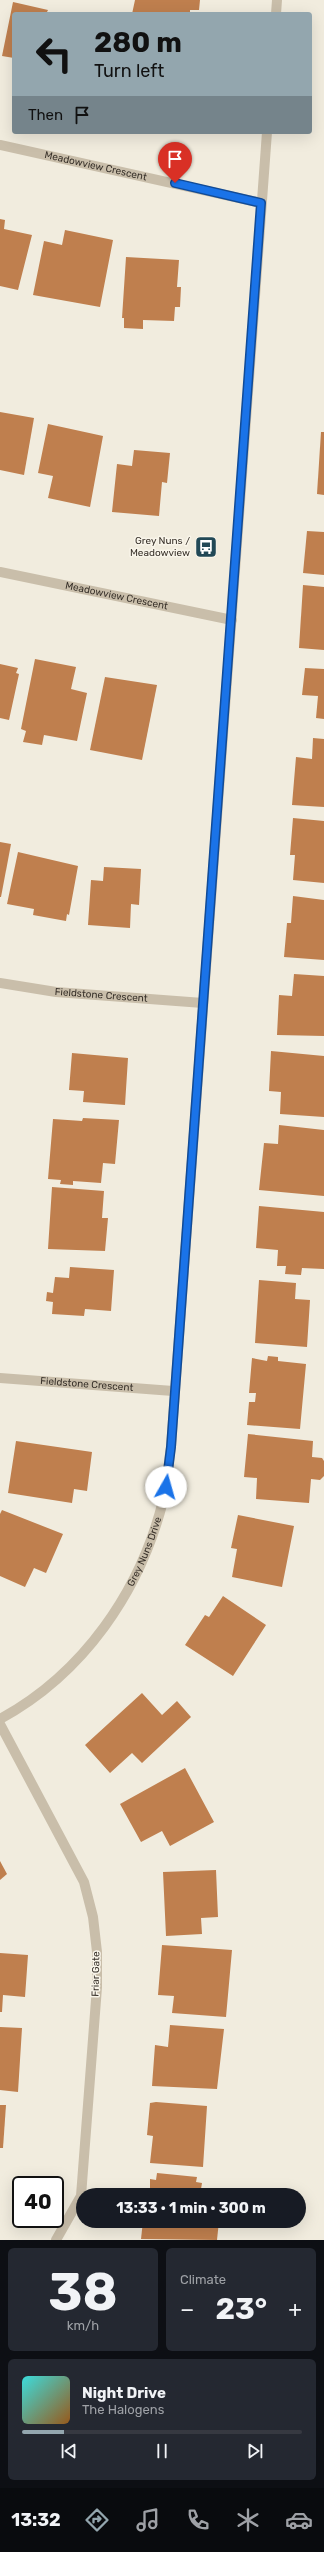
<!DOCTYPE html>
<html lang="en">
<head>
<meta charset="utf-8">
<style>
	:root { --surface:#171b24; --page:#242831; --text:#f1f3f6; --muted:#9ea1a6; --line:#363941; --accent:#93a6ae }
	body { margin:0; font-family:Rubik,sans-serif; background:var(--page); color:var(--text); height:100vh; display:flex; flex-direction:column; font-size:15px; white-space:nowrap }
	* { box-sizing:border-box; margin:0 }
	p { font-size:13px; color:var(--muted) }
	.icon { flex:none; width:22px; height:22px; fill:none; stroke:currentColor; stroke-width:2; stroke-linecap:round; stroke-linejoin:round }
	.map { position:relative; height:2240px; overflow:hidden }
	.details { display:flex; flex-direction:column; gap:8px; padding:8px; background:#0d0f14; flex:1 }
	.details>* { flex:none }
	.top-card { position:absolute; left:12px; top:12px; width:300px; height:122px; border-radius:4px; box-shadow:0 4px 16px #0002; background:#93a6ae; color:#111; overflow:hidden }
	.speed { position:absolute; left:12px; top:2176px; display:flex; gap:8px; font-size:20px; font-weight:700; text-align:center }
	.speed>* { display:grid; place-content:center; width:52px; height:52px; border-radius:50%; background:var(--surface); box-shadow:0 4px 16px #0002; line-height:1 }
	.speed .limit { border:2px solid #111; border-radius:6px; background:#fff; color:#111 }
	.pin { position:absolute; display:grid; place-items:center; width:34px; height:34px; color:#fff; margin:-41px -17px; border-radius:50% 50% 50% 0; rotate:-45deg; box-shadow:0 0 4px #0007 }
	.pin .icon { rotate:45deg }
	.me { position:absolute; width:44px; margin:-22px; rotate:7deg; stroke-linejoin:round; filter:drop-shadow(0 0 3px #0008) }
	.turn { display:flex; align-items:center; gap:14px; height:84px; padding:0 16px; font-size:18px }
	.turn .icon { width:52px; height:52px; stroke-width:2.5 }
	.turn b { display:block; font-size:28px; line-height:34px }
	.then { display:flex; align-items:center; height:38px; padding:0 16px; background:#0003; gap:8px; font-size:15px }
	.big { font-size:30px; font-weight:700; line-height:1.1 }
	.details .widget { flex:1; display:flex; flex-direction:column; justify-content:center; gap:6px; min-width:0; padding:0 14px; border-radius:6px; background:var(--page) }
	.details .dial { align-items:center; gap:0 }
	.dial b { font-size:52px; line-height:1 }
	.song { display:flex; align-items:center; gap:12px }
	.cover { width:48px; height:48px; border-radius:6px; background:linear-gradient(135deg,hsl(180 70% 55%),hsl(30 70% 35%)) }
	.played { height:4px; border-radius:2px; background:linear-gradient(90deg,var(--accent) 15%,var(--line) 15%) }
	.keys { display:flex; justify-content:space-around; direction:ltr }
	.heat { display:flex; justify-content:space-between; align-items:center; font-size:22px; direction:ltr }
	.details .tiles { flex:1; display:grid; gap:8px; grid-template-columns:1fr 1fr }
	.widget:last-child { grid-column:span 2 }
	.trip { position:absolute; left:76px; top:2188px; width:230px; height:40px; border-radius:20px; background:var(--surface); box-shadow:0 4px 16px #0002; font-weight:700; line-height:40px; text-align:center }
	.tab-bar { display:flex; height:64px; justify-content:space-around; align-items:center; background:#090b0e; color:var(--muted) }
	.tab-bar .icon { width:28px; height:28px }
	.tab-bar .current { color:var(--accent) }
	.tab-bar b { font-size:18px; color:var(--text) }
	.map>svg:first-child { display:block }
	.building { fill:#bf7f4e }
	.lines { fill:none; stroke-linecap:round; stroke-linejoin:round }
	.minor { stroke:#c9beaa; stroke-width:10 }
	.route-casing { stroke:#114b97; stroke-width:10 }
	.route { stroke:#1a73e8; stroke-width:7 }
	.labels { text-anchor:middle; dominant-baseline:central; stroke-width:3; stroke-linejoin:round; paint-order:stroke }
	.street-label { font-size:10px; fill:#373029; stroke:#f9f5ea }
	.poi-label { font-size:10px; fill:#373029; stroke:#f9f5ea; text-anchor:end }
</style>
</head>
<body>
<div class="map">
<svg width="324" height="2240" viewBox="0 0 324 2240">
	<rect width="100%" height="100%" fill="#f1ecde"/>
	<!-- building -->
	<g class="building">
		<polygon points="135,0 200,0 199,10 190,10 190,14 132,14"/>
		<polygon points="13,2 48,10 47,12 54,13 14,14 14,58 2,56"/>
		<polygon points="0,219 5,220 4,229 32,235 18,290 0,286"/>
		<polygon points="65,230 113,240 100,307 33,295 44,241 62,245"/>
		<polygon points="126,257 179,260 177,287 181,287 180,307 175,307 174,321 143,320 143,329 124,328 124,318 122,318"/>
		<polygon points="0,412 34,418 24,475 0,470"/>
		<polygon points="48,424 103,436 90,507 48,498 53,476 38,473"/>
		<polygon points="321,432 324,432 324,495 317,494"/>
		<polygon points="134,450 170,453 167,483 162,482 159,516 112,512 117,464 132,466"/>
		<polygon points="307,531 324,532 324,575 303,573"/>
		<polygon points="303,585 324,587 324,650 299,648"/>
		<polygon points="35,659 76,667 71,689 87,693 77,741 44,735 42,745 23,742 26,731 21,729"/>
		<polygon points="0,664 18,668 16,673 19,674 9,720 0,718"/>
		<polygon points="305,668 324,669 324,719 316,718 318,696 302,695"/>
		<polygon points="105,677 157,685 142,760 90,750"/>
		<polygon points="313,738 324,739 324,807 292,805 296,757 312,759"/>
		<polygon points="293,818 324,821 324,883 293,880 295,855 290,855"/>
		<polygon points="0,842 11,844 1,897 0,897"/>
		<polygon points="18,852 78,866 69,915 67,914 66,921 33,915 34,909 7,904"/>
		<polygon points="104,867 141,869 139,905 131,904 130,928 88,925 91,880 103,881"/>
		<polygon points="293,896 324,900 324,960 284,957 287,923 291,923"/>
		<polygon points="294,974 324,976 324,1036 277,1035 279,995 292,996"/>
		<polygon points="271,1051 324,1056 324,1117 280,1114 281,1092 269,1091"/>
		<polygon points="72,1053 128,1058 125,1105 83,1102 84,1091 69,1090"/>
		<polygon points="83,1118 119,1120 115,1164 103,1163 101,1183 73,1181 73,1185 60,1184 61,1180 48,1179 53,1119 82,1121"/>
		<polygon points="279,1125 324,1130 324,1196 259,1190 264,1143 278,1144"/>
		<polygon points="52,1187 104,1191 102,1218 108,1218 105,1251 48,1249"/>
		<polygon points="259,1206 324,1212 324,1269 302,1268 301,1275 285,1274 286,1266 277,1266 278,1250 256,1248"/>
		<polygon points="70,1267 114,1270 111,1311 85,1309 84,1316 52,1314 53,1302 46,1301 47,1292 53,1293 55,1277 69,1278"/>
		<polygon points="259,1280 296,1283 295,1299 310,1300 307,1347 255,1343"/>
		<polygon points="268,1356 278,1357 278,1361 306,1364 300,1429 247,1425 249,1402 255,1402 256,1393 249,1393 252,1358 267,1361"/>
		<polygon points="248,1434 313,1441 312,1457 322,1458 324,1461 324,1476 320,1480 311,1479 309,1503 256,1499 257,1478 244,1477"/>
		<polygon points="16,1441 92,1452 87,1491 74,1489 72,1503 8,1493"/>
		<polygon points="2,1510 63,1534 46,1573 34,1568 25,1587 0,1576 0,1514"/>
		<polygon points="238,1515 294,1526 282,1587 232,1577 237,1549 231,1548"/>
		<polygon points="223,1596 266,1625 233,1676 185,1645 205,1615 209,1617"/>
		<polygon points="142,1693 162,1715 177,1701 191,1717 142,1763 132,1753 110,1773 85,1745"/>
		<polygon points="185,1768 214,1822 170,1846 162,1831 141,1842 120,1804"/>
		<polygon points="0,1861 7,1874 0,1880"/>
		<polygon points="216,1870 218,1917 201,1918 202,1934 166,1936 163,1872"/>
		<polygon points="162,1945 232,1950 226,2017 172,2013 174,1996 158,1995"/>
		<polygon points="0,1953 28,1955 25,1997 3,1995 2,2012 0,2012"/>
		<polygon points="170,2025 224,2029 217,2089 152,2086 155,2045 168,2047"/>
		<polygon points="0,2027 22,2028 18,2092 0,2090"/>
		<polygon points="156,2102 207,2106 203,2167 150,2163 153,2136 147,2135 150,2103"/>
		<polygon points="0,2105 6,2105 3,2148 0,2148"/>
		<polygon points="157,2173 197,2177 196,2182 202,2183 200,2195 147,2195 147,2189 150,2189 150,2179 156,2180"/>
		<polygon points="143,2221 219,2221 217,2240 141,2239"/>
	</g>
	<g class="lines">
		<!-- minor -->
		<g class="minor">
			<polyline points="276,14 277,0"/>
			<path id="s1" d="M 0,145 L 261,203"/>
			<path id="s2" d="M 0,572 L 232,620"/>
			<path id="s3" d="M 0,983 L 56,992 L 203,1003"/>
			<path id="s4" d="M 0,1378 L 173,1391"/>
			<path id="s5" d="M 0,1719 C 83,1674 140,1592 163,1501 C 168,1484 168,1465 171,1447 L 267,132"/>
			<polyline points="0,1724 84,1882 93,1917 97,1952 97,1987 81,2196 56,2240"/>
		</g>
	</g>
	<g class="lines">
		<!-- route casing -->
		<g class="route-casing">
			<polyline id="route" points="166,1487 171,1447 261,203 175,183"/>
		</g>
		<!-- route -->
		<use href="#route" class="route"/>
	</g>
	<!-- icons -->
	<defs>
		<g id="bus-square" transform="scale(1.15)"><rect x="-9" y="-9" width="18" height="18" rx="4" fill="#214856" stroke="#f9f5ea"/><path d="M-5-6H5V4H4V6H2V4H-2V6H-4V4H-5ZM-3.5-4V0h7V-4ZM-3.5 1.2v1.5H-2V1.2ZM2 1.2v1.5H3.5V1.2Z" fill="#fff"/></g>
	</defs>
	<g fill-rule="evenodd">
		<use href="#bus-square" x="206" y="547"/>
	</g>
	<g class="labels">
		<!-- street labels -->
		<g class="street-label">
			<text stroke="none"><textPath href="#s1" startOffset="98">Meadowview Crescent</textPath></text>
			<text stroke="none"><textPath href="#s2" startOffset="119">Meadowview Crescent</textPath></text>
			<text stroke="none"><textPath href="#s3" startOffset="102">Fieldstone Crescent</textPath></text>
			<text stroke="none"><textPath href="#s4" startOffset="87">Fieldstone Crescent</textPath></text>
			<text stroke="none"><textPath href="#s5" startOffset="226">Grey Nuns Drive</textPath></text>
			<text transform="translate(96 1974) rotate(-89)">Friar Gate</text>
		</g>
		<!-- poi labels -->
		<g class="poi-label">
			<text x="190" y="541">Grey Nuns /<tspan x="190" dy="12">Meadowview</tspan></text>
		</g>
	</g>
</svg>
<div class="speed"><div class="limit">40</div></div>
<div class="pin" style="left:175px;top:183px;background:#d93025"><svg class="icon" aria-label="arrive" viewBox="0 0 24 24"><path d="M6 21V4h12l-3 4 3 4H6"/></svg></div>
<svg class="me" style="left:166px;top:1487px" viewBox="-20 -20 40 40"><circle r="19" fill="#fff"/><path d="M0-13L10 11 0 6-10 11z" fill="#1a73e8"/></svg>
<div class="trip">13:33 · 1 min · 300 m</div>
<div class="top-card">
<div class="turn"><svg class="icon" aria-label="left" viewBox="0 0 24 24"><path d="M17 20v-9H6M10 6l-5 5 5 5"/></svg><div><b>280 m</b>Turn left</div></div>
<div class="then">Then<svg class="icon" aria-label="arrive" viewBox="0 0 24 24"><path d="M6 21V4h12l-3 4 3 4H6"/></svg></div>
</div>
</div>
<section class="details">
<div class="tiles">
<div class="widget dial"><b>38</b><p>km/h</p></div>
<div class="widget"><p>Climate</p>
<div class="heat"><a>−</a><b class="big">23°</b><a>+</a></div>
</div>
<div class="widget">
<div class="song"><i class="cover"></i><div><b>Night Drive</b><p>The Halogens</p></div></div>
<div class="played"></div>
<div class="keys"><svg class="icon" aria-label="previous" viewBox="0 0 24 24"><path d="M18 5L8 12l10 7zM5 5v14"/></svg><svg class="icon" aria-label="pause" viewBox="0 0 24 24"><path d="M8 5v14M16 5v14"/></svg><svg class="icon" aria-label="next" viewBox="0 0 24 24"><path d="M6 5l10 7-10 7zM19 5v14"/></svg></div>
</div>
</div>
</section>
<nav class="tab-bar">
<b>13:32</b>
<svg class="icon current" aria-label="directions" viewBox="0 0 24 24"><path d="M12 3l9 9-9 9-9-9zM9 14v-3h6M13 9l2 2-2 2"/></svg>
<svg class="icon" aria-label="music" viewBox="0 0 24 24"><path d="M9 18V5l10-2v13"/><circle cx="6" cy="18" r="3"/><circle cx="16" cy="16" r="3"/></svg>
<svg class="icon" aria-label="phone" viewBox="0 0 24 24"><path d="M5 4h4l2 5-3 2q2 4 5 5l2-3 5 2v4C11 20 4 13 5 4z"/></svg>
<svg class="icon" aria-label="climate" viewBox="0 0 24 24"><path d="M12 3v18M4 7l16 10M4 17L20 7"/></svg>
<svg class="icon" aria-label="car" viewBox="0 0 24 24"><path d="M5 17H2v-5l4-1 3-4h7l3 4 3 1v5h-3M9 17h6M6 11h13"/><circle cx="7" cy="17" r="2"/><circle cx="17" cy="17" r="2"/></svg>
</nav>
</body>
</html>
